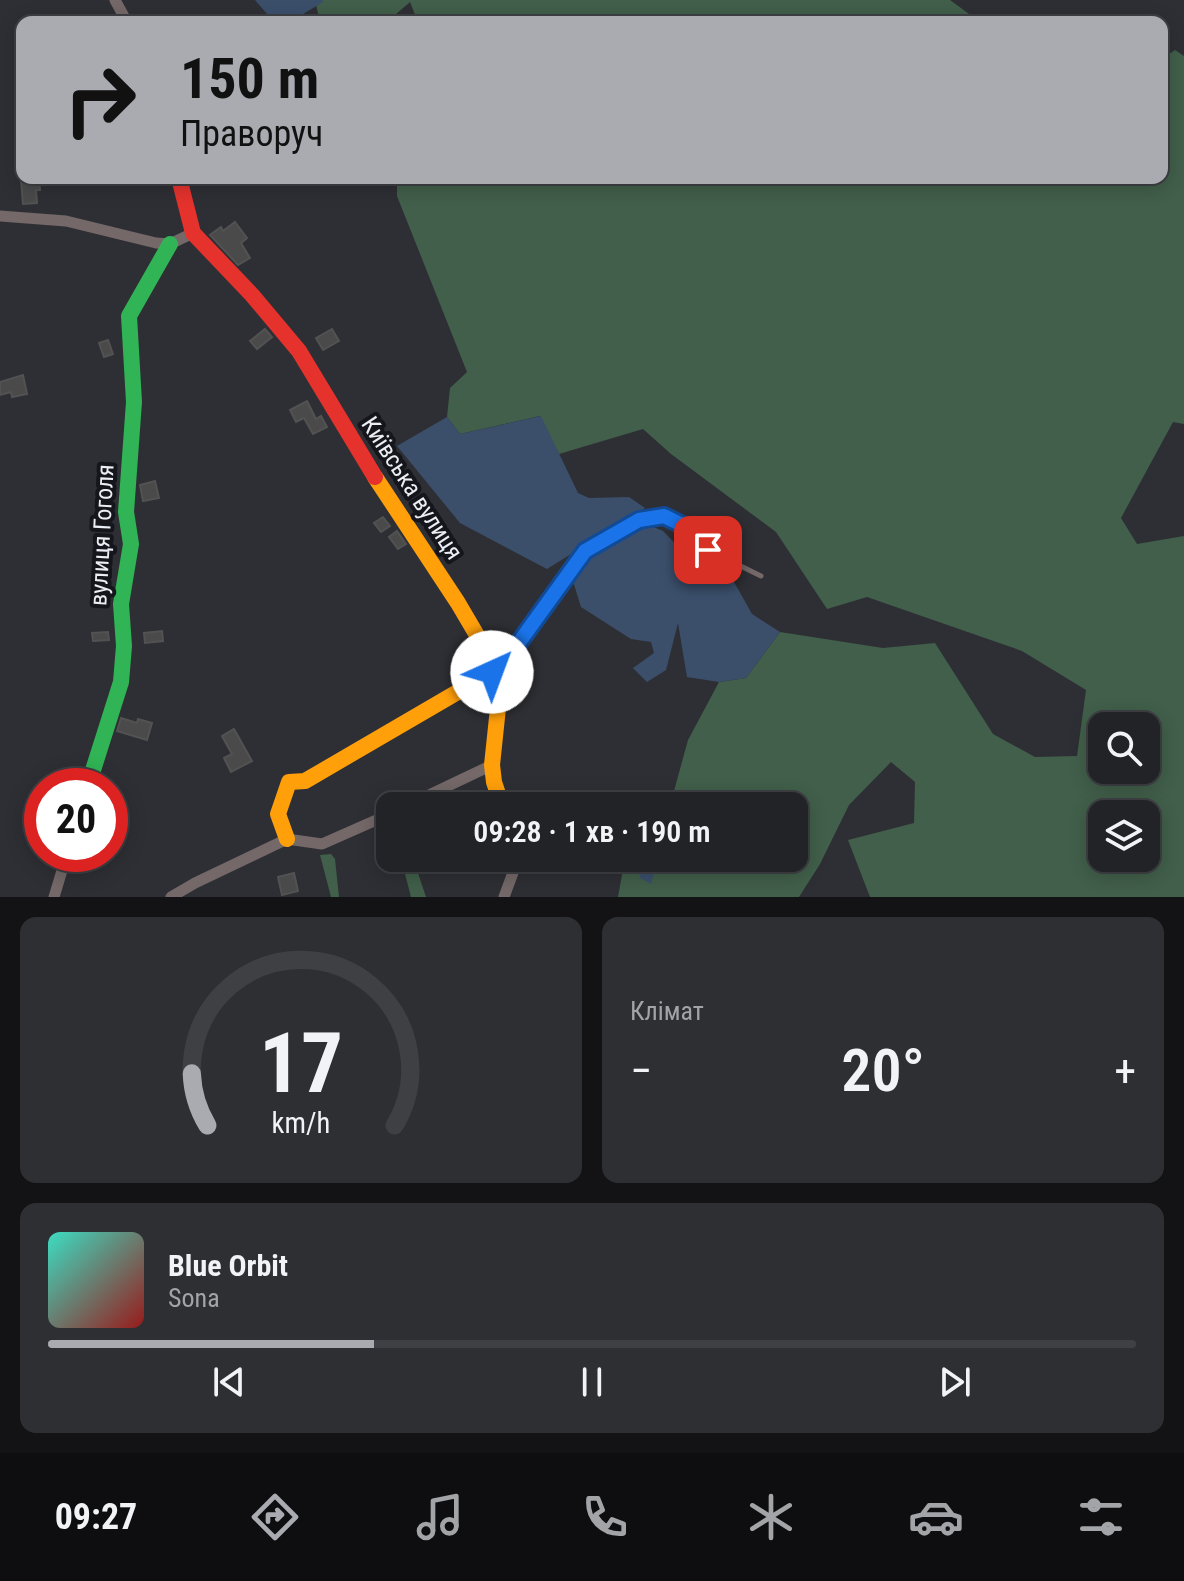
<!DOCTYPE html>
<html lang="uk">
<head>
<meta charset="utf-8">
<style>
	:root { --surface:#222327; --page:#2e2f33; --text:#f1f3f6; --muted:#a2a4a7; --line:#3f4044; --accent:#a9abb1 }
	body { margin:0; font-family:"Roboto Condensed",sans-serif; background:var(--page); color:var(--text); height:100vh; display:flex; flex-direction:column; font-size:30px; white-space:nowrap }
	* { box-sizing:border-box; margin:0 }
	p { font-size:26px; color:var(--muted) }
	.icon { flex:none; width:44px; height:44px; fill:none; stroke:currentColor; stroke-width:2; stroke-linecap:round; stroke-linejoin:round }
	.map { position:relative; height:897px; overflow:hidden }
	.panel { display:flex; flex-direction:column; gap:20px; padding:20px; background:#131315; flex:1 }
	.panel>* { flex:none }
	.top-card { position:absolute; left:16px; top:16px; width:1152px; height:168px; border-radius:16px; box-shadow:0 4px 20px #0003,0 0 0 2px var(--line); background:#a9abb1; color:#111; overflow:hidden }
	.fabs { position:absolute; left:1088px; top:712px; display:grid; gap:16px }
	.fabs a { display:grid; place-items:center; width:72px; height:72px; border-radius:16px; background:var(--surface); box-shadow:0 4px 20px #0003,0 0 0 2px var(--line); font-size:40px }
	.speed { position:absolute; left:24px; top:768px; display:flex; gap:16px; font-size:40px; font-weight:700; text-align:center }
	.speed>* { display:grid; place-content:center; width:104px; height:104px; border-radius:50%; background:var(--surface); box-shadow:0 4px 20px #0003,0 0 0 2px var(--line); line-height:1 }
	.speed .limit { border:12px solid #d22; background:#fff; color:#111 }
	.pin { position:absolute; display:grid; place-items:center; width:68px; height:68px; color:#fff; margin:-34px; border-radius:16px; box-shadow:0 4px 12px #0006 }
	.me { position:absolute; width:88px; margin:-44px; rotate:43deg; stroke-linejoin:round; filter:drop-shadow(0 0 6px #0008) }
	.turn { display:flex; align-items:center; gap:28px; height:168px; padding:0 32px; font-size:36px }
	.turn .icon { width:104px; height:104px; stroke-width:2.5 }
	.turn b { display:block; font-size:56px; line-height:68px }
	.big { font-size:60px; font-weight:600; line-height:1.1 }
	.panel .widget { flex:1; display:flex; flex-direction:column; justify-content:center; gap:12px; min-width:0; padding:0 28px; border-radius:16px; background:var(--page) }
	.panel .dial { align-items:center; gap:0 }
	.dial svg { height:208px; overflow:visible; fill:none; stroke:var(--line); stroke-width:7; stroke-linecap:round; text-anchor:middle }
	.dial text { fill:var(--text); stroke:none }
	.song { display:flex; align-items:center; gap:24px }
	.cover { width:96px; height:96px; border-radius:12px; background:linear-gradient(135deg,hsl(170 70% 55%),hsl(0 70% 35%)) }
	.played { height:8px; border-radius:4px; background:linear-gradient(90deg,var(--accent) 30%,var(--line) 30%) }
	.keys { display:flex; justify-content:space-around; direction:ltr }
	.heat { display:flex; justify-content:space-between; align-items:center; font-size:44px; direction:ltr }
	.panel .tiles { flex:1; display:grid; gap:20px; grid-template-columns:1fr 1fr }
	.widget:last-child { grid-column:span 2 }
	.trip { position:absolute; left:376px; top:792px; width:432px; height:80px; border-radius:16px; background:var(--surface); box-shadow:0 4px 20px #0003,0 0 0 2px var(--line); font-weight:600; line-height:80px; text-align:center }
	.tab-bar { display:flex; height:128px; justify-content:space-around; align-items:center; background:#0e0e10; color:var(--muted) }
	.tab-bar .icon { width:56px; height:56px }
	.tab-bar .active { color:var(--accent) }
	.tab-bar b { font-size:36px; color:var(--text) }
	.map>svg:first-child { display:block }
	.forest { fill:#415f4a; fill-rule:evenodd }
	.water { fill:#3b4f6b }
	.building { fill:#4b4a4b; stroke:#535252; stroke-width:2 }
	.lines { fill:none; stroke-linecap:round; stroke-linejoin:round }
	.lane { stroke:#746868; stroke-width:5 }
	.street { stroke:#746868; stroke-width:11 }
	.fast { stroke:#30b455; stroke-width:16 }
	.slow { stroke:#ff9f0a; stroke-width:16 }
	.jam { stroke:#e5322d; stroke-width:16 }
	.route-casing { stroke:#114b97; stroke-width:20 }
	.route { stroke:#1a73e8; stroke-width:14 }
	.labels { text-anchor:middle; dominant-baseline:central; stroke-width:8; stroke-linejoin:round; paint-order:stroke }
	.street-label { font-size:24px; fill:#ebeef5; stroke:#14161b }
</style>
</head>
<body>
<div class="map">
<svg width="1184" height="897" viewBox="0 0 1184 897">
	<rect width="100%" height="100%" fill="#2e2f34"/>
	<!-- forest -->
	<g class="forest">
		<polygon points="315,0 950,0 980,22 418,22 410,2 387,22 320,22"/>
		<path d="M 1175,50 L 1184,56 L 1184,424 L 1173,422 L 1121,518 L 1137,544 L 1184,536 L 1184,897 L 870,897 L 848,840 L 914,823 L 915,782 L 891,762 L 849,805 L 820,864 L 799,897 L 618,897 L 625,858 L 794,858 L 794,806 L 636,806 L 671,802 L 688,740 L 719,682 L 746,678 L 780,632 L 883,648 L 935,643 L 993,734 L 1035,757 L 1077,756 L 1086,690 L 1022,651 L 867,597 L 827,609 L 776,532 L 671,454 L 643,429 L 559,454 L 540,416 L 460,434 L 447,417 L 450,388 L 467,372 L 397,196 L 397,178 L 1162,178 L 1162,101 L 1166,98 L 1162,94 L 1162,59 ZM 1102,726 L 1146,726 L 1146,770 L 1102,770 ZM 1102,814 L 1146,814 L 1146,858 L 1102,858 Z"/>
		<polygon points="331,854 335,859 339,897 331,897 320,855"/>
		<polygon points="393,858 413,858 426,897 411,897 405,874"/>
	</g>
	<!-- water -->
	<g class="water">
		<polygon points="255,0 322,0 323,2 290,22 274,22"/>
		<polygon points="541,416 578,493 589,498 629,497 645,508 547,569 460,523 397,446 447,417 460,434"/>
		<polygon points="644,523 663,531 695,564 730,575 752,614 780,632 746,678 719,682 687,677 678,623 666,670 647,682 633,668 654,653 651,642 631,639 581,607 572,578 596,553"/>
		<polygon points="638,858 658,858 651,884 640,878"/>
	</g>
	<!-- building -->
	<g class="building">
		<polygon points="39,178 40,190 36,190 37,203 23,204 21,180"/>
		<polygon points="235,222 247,238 241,243 250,258 238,265 210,235 221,227 223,231"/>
		<polygon points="265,329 272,337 257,349 250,341"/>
		<polygon points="332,329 339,341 323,350 316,338"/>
		<polygon points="108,340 113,354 104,357 99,343"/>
		<polygon points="23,375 27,394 12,397 11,392 0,395 0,382"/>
		<polygon points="307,401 316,419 321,416 327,427 313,434 304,418 296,422 290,410"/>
		<polygon points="155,481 159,498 143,501 140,485"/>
		<polygon points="383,517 390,526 381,532 374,523"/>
		<polygon points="397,531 406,544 398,549 389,537"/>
		<polygon points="162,631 163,641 145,643 144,633"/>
		<polygon points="108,632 109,640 93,641 92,633"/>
		<polygon points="469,655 476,665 461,676 455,665"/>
		<polygon points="121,718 137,723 138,719 152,723 147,740 117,731"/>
		<polygon points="234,729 252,761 231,772 224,758 232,754 222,736"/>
		<polygon points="294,873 298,891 282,895 278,877"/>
	</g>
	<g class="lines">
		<!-- lane -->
		<polyline class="lane" points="493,671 505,662 585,551 639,520 664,516 684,526 708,550 761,576"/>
		<!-- street -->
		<g class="street">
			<polyline points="115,0 127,22"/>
			<polyline points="0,216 66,221 156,243 170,244 193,233"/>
			<polyline points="406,806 492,765"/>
			<polyline points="54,897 67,854"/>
			<polyline points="171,897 195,883 287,839 322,844 390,814"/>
			<polyline points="504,897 514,870 514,858"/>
		</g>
		<!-- fast -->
		<polyline class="fast" points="88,786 121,682 124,646 121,604 131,544 126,512 134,402 129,316 170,244"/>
		<!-- slow -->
		<g class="slow">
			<polyline points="375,477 458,603 485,649 498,708 492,765 494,782 502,806"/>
			<polyline points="287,839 278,814 289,782 305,781 492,672"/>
		</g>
		<!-- jam -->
		<polyline class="jam" points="179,178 193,233 252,295 299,351 375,477"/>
	</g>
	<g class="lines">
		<!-- route casing -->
		<g class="route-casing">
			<polyline id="route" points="492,672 505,662 585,551 639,520 664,516 684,526 708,550"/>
		</g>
		<!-- route -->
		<use href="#route" class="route"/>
	</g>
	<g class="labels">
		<!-- street labels -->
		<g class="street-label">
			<text transform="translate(412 488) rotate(57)">Київська вулиця</text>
			<text transform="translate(102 535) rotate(-87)">вулиця Гоголя</text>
		</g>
	</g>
</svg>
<div class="fabs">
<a><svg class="icon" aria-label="search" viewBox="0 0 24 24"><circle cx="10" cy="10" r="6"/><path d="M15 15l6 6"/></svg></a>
<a><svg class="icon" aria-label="layers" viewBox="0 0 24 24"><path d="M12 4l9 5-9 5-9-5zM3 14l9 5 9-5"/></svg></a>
</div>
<div class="speed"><div class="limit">20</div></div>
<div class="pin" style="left:708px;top:550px;background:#d93025"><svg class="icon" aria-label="arrive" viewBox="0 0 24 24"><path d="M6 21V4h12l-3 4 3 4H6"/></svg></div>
<svg class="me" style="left:492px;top:672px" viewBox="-20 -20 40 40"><circle r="19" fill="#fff"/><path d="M0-13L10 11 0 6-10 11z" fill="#1a73e8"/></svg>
<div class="trip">09:28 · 1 хв · 190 m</div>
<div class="top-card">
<div class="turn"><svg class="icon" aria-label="right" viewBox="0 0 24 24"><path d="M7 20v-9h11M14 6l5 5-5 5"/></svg><div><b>150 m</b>Праворуч</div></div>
</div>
</div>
<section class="panel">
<div class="tiles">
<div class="widget dial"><svg viewBox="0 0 100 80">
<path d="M14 69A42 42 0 1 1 86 69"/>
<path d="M14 69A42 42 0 0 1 8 49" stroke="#a9abb1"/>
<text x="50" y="56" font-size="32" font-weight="700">17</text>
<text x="50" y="72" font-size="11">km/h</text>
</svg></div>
<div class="widget"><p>Клімат</p>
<div class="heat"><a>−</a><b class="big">20°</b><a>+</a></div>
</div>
<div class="widget">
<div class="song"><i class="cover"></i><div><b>Blue Orbit</b><p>Sona</p></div></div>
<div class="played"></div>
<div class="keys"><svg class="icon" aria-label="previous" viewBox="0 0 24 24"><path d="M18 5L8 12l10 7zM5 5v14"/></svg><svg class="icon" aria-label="pause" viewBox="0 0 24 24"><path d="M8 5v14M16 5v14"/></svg><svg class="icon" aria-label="next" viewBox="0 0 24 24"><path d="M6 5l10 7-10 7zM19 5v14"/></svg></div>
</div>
</div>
</section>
<nav class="tab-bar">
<b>09:27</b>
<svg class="icon active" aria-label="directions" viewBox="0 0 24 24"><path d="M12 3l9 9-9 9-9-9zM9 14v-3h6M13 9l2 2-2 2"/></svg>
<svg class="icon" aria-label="music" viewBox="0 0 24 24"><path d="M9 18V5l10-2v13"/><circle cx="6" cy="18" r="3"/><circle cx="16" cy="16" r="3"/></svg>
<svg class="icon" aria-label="phone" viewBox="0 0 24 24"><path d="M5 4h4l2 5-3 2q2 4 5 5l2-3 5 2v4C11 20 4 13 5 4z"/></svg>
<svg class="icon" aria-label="climate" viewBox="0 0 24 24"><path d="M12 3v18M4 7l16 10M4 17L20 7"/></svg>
<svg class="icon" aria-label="car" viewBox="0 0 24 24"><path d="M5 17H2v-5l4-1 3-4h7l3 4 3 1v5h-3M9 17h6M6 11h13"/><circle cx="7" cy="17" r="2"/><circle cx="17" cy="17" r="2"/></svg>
<svg class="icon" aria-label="filters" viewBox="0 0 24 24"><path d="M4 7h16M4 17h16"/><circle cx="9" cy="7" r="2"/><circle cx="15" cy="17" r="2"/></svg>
</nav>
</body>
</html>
